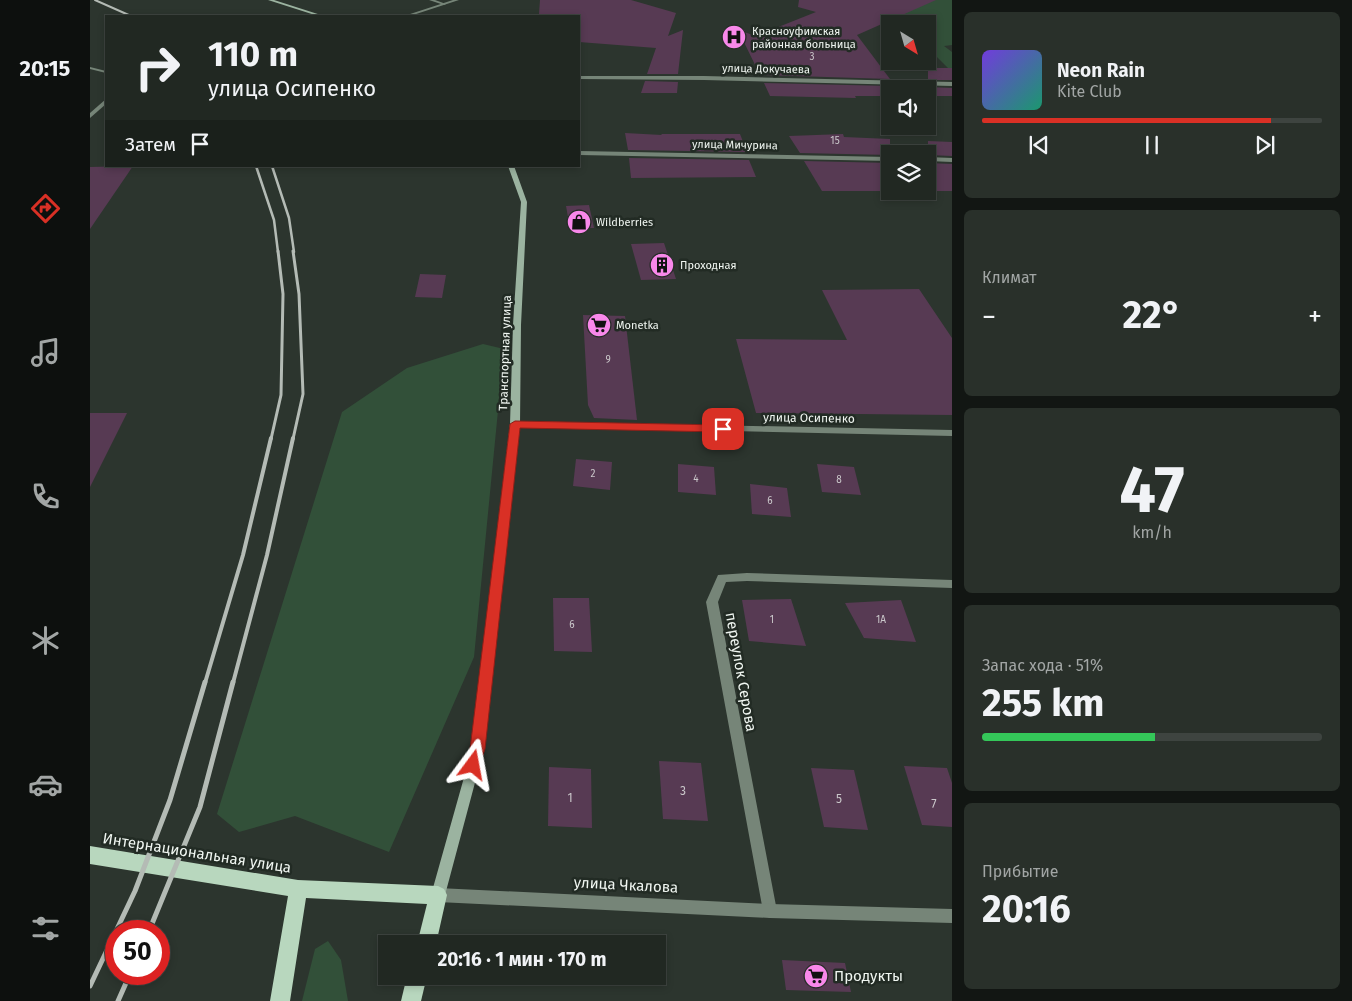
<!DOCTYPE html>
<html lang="ru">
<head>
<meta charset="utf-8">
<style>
	:root { --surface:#212822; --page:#29302a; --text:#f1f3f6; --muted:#a2a6a5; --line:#3e4440; --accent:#d93025 }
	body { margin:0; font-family:"Fira Sans",sans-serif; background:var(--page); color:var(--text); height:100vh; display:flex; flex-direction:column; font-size:19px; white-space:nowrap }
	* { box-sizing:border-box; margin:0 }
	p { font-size:16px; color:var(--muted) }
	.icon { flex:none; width:28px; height:28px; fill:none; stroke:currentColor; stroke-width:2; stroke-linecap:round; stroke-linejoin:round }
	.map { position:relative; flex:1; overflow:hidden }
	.details { display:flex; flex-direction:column; gap:12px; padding:12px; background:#121613; width:400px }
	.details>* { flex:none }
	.guide { position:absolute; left:15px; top:15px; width:475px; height:152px; border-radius:0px; box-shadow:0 2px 8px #0003,0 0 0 1px var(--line); background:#212822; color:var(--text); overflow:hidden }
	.needle { width:32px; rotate:143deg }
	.fabs { position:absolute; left:791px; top:15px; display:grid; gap:10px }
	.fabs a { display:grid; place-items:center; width:55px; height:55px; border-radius:0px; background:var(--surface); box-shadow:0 2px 8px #0003,0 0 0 1px var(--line); font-size:25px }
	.speed { position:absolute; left:15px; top:920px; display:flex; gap:10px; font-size:25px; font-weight:700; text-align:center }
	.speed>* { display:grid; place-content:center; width:65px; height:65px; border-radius:50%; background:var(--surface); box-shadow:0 2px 8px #0003,0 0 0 1px var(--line); line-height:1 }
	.speed .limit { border:8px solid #d22; background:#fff; color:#111 }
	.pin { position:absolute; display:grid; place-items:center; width:42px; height:42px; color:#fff; margin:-21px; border-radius:10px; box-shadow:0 2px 8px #0006 }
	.me { position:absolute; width:55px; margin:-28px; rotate:13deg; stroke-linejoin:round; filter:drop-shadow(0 0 4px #0008) }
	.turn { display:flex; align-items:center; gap:18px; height:105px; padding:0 20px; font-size:22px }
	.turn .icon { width:65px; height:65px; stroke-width:2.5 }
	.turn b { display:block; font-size:35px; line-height:42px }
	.then { display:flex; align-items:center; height:48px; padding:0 20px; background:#0003; gap:10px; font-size:19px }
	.big { font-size:38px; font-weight:700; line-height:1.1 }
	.details .widget { flex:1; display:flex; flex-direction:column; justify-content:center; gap:8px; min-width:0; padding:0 18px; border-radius:8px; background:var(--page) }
	.details .dial { align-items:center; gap:0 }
	.dial b { font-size:65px; line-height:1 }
	.song { display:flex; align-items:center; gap:15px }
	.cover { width:60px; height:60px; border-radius:8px; background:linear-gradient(135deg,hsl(260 70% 55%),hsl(160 70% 35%)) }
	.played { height:5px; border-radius:2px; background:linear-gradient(90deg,var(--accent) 85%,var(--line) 85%) }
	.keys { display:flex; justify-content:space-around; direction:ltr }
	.heat { display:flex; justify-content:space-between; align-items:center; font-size:28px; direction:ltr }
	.charge { height:8px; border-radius:4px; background:linear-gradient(90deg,#34c759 51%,var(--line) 0) }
	.trip { position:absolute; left:288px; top:935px; width:288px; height:50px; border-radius:0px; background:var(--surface); box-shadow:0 2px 8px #0003,0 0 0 1px var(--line); font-weight:700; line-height:50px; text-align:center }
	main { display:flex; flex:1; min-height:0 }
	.dock { display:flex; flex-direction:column; width:90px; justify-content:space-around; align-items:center; background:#0d100e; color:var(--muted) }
	.dock .icon { width:35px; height:35px }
	.dock .current { color:var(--accent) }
	.dock b { font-size:22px; color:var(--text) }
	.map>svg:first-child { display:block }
	.green { fill:#325039 }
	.building { fill:#573a53 }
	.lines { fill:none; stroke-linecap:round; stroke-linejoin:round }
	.minor { fill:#768578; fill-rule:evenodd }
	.tertiary { fill:#768578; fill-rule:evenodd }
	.secondary { fill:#9bb3a0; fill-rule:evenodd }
	.primary { fill:#b8d7be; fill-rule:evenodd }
	.rail-far4 { stroke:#b4bbb5; stroke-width:2 }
	.rail-far3 { stroke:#b4bbb5; stroke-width:2.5 }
	.rail-far2 { stroke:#b4bbb5; stroke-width:3 }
	.rail-far1 { stroke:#b4bbb5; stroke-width:4 }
	.rail { stroke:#b4bbb5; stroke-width:5 }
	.route { fill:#d93025; stroke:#8d1f18 }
	.labels { text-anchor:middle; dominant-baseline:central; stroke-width:5; stroke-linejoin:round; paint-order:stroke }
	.number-label { font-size:10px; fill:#cac7ca }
	.far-poi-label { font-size:11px; fill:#f0f6f1; stroke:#222b24; text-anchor:start }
	.far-street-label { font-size:11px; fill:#f0f6f1; stroke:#222b24 }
	.street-label { font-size:12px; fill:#f0f6f1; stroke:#222b24 }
	.near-number-label { font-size:12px; fill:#cac7ca }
	.near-street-label { font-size:15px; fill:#f0f6f1; stroke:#222b24 }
	.near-poi-label { font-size:15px; fill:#f0f6f1; stroke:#222b24; text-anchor:start }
</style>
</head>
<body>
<main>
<nav class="dock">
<b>20:15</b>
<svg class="icon current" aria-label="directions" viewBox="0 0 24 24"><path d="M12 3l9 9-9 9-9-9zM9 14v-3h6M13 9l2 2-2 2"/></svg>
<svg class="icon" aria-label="music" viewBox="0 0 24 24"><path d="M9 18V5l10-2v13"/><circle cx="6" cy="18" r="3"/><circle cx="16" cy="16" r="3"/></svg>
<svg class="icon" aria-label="phone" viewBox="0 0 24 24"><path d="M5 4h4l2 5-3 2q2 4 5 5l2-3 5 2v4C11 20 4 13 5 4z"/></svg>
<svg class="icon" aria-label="climate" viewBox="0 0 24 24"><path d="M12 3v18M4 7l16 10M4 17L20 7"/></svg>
<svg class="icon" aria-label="car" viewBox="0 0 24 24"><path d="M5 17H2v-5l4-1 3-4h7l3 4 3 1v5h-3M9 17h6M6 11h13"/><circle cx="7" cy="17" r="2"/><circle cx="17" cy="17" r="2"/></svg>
<svg class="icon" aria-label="filters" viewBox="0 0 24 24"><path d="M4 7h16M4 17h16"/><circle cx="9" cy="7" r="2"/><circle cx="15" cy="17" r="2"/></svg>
</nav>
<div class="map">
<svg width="862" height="1001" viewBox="0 0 862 1001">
	<rect width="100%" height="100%" fill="#2c352e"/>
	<!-- green -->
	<g class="green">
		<path d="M 748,0 L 862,0 L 862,45 L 854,46 L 862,52 L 862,72 L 838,48 L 838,24 L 814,24 C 797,8 770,5 748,0 Z"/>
		<polygon points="393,344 414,349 384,657 299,852 205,816 149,832 127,814 252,412 317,368"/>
		<polygon points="238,941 251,960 258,1001 212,1001 225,949"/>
	</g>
	<!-- building -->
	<g class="building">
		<polygon points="450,0 541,0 586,13 578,36 593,30 588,74 557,74 566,48 489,42 489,16 449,14"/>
		<polygon points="709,0 846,0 767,35 800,79 670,75 648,30 666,36 726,12 708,7"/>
		<rect x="838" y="68" width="24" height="12"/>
		<polygon points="555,81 588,82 587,93 551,93"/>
		<polygon points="674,83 800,86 800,96 765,96 766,98 680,96"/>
		<polygon points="838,87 862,88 862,96 838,96"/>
		<polygon points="535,133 572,135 571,134 650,134 657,152 538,150"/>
		<polygon points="753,134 754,137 800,139 800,155 710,153 699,136"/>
		<polygon points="838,141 862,142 862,156 838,155"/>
		<polygon points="539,158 659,160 666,177 541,178"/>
		<polygon points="714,161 800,163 800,191 732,191"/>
		<polygon points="838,163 862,164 862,191 838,191"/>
		<polygon points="43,166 0,229 0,167"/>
		<polygon points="499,205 504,228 480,228 476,206"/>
		<polygon points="574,243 586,279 551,280 541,244"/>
		<polygon points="330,274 356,275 352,298 325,297"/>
		<polygon points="829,289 862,338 862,415 666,413 646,339 757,340 732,290"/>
		<polygon points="493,315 535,316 547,420 504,418 498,405"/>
		<polygon points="0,413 37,413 0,487"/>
		<polygon points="486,459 522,462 520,490 483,486"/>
		<polygon points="588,464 624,467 626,495 588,492"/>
		<polygon points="727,464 764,467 771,495 732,492"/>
		<polygon points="660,484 697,488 701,517 662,514"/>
		<polygon points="463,598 499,598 502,652 464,651"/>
		<polygon points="701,599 716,646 659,641 652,600"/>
		<polygon points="811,600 826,642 774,638 755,603"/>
		<polygon points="569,761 611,763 618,821 573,819"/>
		<polygon points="814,766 857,768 862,783 862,827 832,825"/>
		<polygon points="459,767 501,769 502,828 458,826"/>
		<polygon points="721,768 764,770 778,830 734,827"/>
		<polygon points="692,960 755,963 761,992 696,990"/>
	</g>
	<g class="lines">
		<!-- minor -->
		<g class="minor">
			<polygon points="339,0 345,0 356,4 354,5"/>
			<polygon points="0,67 16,71 16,73 0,69"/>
			<polygon points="614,76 862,82 862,86 614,80 489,79 489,76"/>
			<polygon points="16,99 16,104 0,118 0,113"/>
			<polygon points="489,151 800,157 800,161 489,155"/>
			<polygon points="838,157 862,158 862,162 838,161"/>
			<polygon points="425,421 862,430 862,436 422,426 420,424 422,422"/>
			<polygon points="657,573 862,580 862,588 657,581 636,582 628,602 687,911 685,916 680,918 675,916 673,911 616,602 628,575"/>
		</g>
		<!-- tertiary -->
		<g class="tertiary">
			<polygon points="363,0 369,0 320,16 314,16"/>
			<polygon points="348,888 680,904 862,909 862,923 680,918 348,902 343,900 341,895 343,890"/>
		</g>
		<!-- secondary -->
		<g class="secondary">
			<polygon points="178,0 184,0 234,16 228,16"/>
			<polygon points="418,166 424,166 437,202 431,325 430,424 394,749 355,895 353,900 348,902 343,900 341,895 382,749 420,424 423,325 431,202"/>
		</g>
		<!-- primary -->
		<g class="primary">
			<polygon points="0,846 208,880 348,886 354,889 357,895 346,944 327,944 337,904 216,898 200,1001 180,1001 198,896 0,864"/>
			<polygon points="317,976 337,976 331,1001 311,1001"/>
		</g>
		<!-- rail-far4 -->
		<polyline class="rail-far4" points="5,0 41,16"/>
		<!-- rail-far3 -->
		<g class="rail-far3">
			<polyline points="166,166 184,220 188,252"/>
			<polyline points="182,166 199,218 204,252"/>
		</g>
		<!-- rail-far2 -->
		<g class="rail-far2">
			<polyline points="181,439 191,395 193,294 188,251"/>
			<polyline points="203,439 213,394 209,294 203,251"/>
		</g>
		<!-- rail-far1 -->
		<g class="rail-far1">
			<polyline points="115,683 153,555 181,438"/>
			<polyline points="143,683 177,555 203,438"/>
		</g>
		<!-- rail -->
		<g class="rail">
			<polyline points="59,931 110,807 143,682"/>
			<polyline points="0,986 45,891 80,800 115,682"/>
			<polyline points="28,1001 40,974"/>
		</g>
	</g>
	<!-- route -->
	<polygon class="route" points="425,421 633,425 638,429 633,432 430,428 395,749 388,770 383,772 378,770 376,765 380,749 420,424"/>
	<!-- icons -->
	<defs>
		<g id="hospital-disc" transform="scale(1.25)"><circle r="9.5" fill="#f888ea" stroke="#222b24"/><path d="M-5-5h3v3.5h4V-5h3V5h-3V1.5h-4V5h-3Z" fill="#111"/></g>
		<g id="shop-disc" transform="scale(1.25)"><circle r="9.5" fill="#f888ea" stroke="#222b24"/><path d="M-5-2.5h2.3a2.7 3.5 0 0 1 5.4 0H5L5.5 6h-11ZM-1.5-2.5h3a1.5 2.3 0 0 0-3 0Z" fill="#111"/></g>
		<g id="building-disc" transform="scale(1.25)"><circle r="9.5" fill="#f888ea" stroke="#222b24"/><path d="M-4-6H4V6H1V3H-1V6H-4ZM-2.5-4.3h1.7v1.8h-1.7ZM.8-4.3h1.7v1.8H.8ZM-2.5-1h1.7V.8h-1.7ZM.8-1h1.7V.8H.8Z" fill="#111"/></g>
		<g id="supermarket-disc" transform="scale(1.25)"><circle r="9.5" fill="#f888ea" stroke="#222b24"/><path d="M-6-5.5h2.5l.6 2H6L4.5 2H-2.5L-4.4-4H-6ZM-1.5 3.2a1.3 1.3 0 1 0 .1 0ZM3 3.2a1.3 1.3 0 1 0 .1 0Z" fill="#111"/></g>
	</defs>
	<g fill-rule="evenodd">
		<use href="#hospital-disc" x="644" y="37"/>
		<use href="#shop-disc" x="489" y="222"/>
		<use href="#building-disc" x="572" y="265"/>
		<use href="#supermarket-disc" x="509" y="325"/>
		<use href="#supermarket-disc" x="726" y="976"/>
	</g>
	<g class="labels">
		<!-- number labels -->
		<g class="number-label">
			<text x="722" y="57">3</text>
			<text x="745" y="141">15</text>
			<text x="518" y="360">9</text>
			<text x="503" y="474">2</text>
			<text x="606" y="479">4</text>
			<text x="749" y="480">8</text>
			<text x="680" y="501">6</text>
			<text x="682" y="620">1</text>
			<text x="791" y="620">1А</text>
			<text x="482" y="625">6</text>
		</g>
		<!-- far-poi labels -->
		<g class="far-poi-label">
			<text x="662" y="31">Красноуфимская<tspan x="662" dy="13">районная больница</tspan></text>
			<text x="506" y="222">Wildberries</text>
			<text x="590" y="265">Проходная</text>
			<text x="526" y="325">Monetka</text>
		</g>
		<!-- far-street labels -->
		<g class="far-street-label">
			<text transform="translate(676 69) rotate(1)">улица Докучаева</text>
			<text transform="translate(645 145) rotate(1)">улица Мичурина</text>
		</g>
		<!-- street labels -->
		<g class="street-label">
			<text transform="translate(415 353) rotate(-88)">Транспортная улица</text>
			<text transform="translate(719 418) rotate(1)">улица Осипенко</text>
		</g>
		<!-- near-number labels -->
		<g class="near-number-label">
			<text x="593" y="791">3</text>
			<text x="480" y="798">1</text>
			<text x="749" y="799">5</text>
			<text x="844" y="804">7</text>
		</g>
		<!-- near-street labels -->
		<g class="near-street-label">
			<text transform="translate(651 672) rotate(80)">переулок Серова</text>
			<text transform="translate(107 853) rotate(9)">Интернациональная улица</text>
			<text transform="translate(536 885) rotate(3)">улица Чкалова</text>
		</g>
		<!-- near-poi labels -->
		<g class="near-poi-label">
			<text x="744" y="976">Продукты</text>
		</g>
	</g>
</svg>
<div class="fabs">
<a><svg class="needle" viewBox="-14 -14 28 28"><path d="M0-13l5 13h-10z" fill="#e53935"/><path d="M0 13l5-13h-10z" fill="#a2a6a5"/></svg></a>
<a><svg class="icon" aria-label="sound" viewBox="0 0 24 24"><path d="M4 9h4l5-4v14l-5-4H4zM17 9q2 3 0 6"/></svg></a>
<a><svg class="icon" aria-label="layers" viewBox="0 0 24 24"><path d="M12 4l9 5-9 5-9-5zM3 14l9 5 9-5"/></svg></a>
</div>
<div class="speed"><div class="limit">50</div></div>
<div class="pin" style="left:633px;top:429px;background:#d93025"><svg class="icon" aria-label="arrive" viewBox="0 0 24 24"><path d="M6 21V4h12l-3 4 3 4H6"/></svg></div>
<svg class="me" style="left:383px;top:765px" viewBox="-20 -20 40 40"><path d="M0-17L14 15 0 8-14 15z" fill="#d93025" stroke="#fff" stroke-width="4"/></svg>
<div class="trip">20:16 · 1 мин · 170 m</div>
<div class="guide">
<div class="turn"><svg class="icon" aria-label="right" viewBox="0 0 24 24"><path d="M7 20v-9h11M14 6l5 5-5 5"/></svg><div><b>110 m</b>улица Осипенко</div></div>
<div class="then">Затем<svg class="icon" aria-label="arrive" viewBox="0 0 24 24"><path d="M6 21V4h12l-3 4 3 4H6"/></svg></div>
</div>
</div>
<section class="details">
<div class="widget">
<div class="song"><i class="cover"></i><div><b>Neon Rain</b><p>Kite Club</p></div></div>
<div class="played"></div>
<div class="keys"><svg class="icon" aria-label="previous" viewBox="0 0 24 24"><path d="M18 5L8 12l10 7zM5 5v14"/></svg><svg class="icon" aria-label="pause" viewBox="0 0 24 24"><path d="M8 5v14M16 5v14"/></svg><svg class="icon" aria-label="next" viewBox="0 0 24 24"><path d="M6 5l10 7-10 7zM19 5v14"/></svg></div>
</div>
<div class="widget"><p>Климат</p>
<div class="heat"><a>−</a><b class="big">22°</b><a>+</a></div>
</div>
<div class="widget dial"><b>47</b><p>km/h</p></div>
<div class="widget"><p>Запас хода · 51%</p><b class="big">255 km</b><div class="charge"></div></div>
<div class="widget"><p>Прибытие</p><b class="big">20:16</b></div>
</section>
</main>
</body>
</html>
